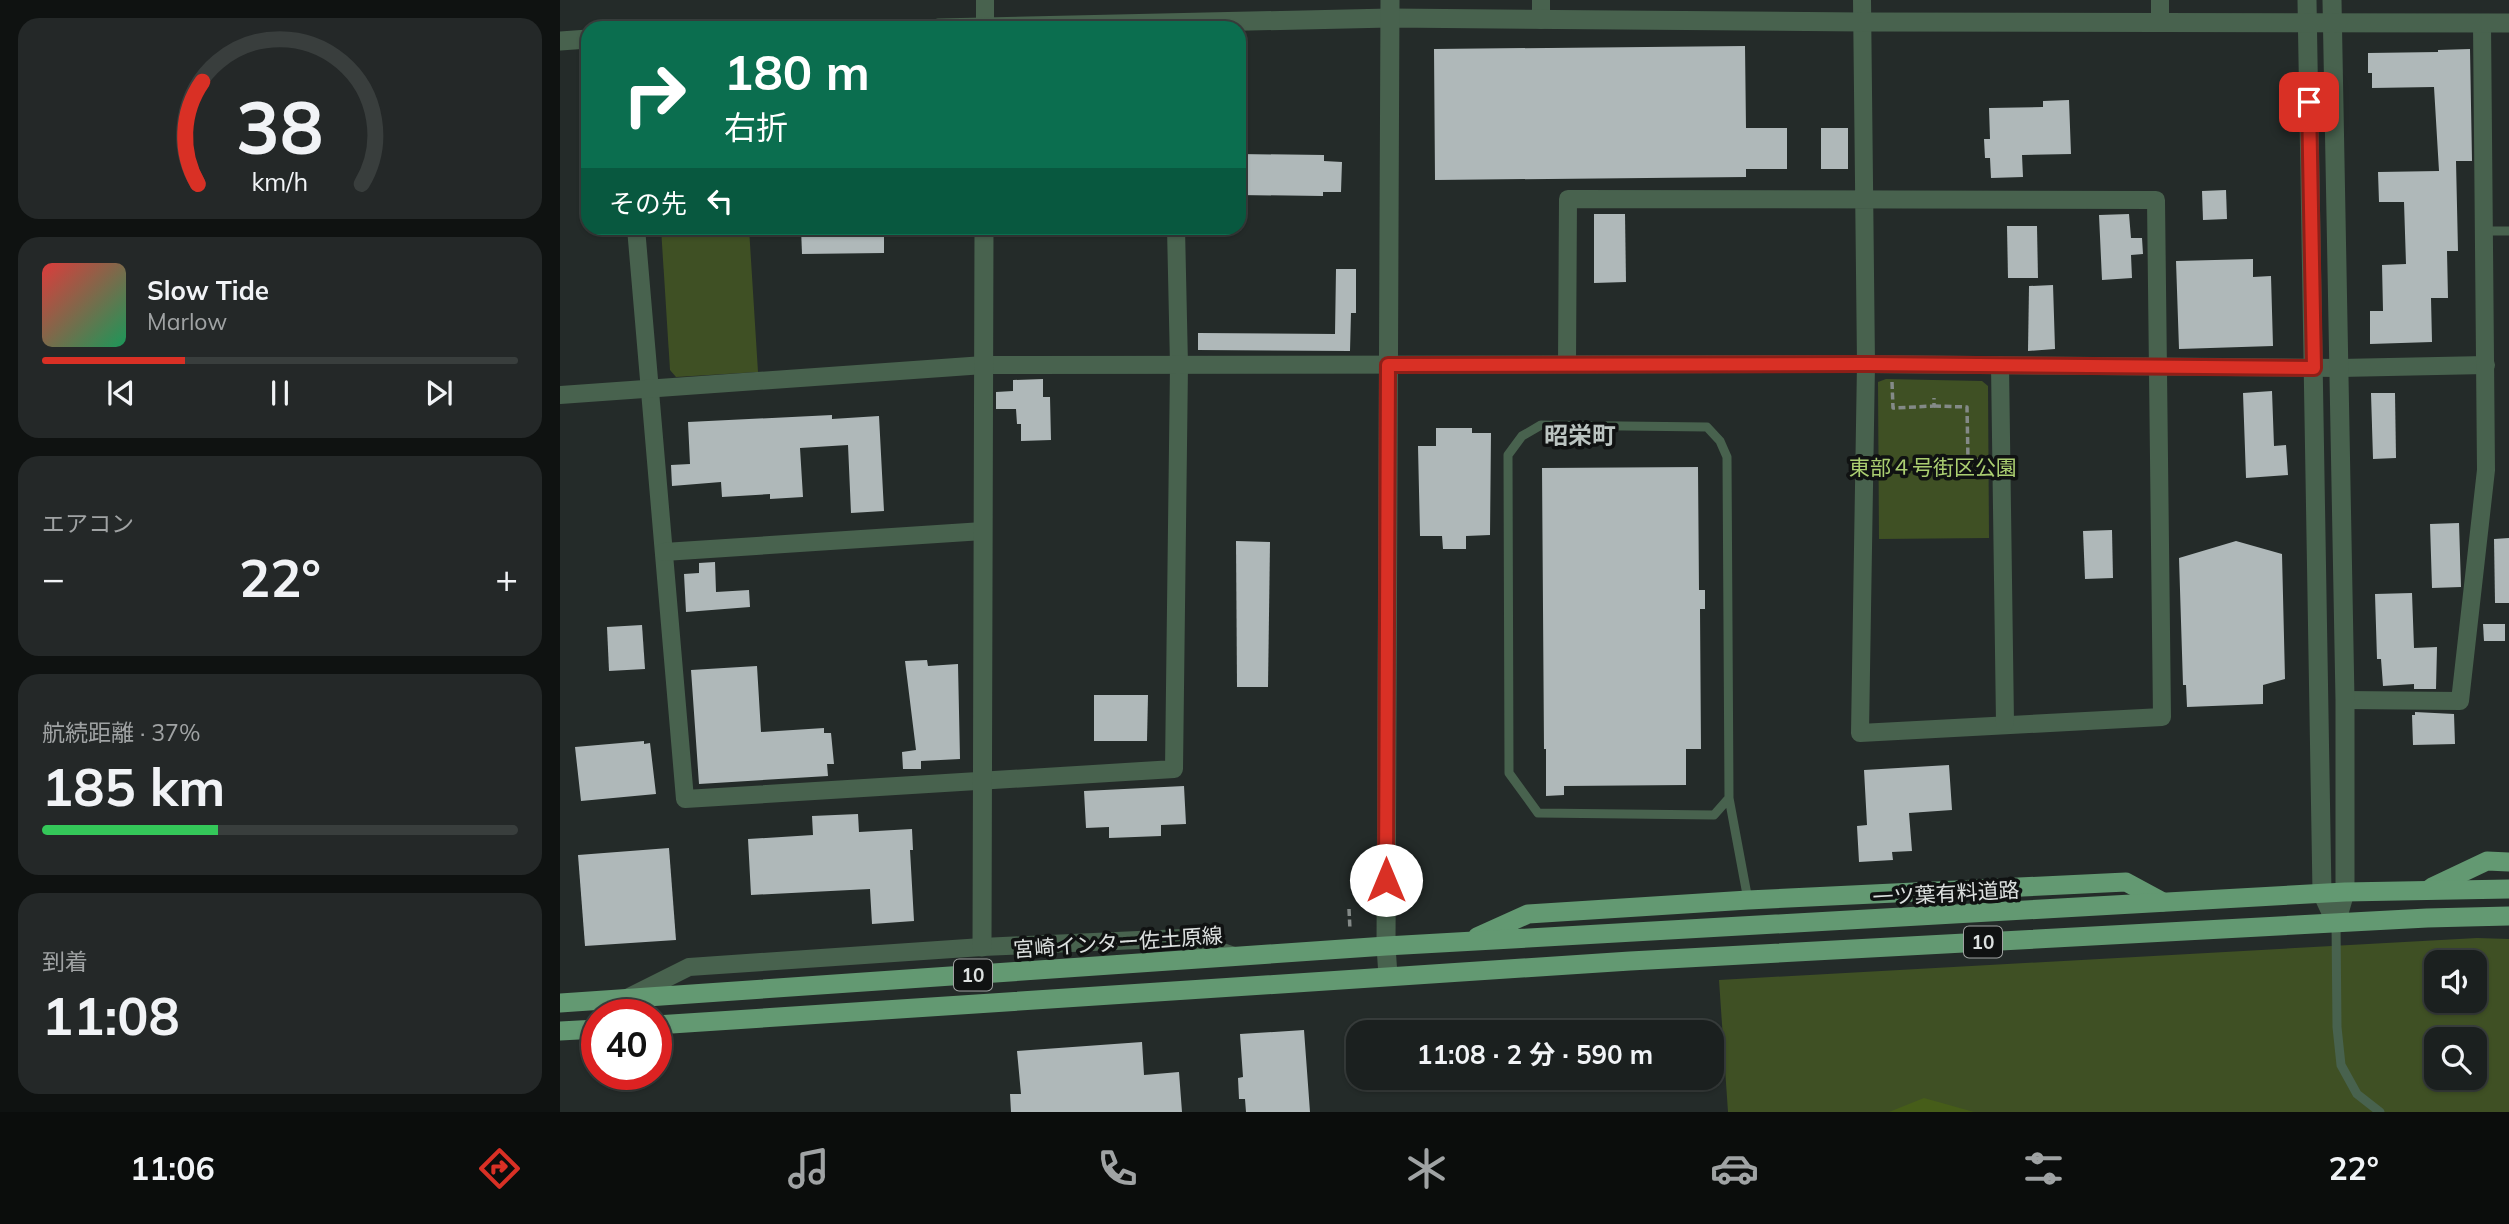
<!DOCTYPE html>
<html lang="ja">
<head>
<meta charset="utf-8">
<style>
	:root { --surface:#1b201f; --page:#242828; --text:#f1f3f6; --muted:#a0a3a4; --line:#393e3d; --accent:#d93025 }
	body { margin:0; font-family:Mulish,"Noto Sans JP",sans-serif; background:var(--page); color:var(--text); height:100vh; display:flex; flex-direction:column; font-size:26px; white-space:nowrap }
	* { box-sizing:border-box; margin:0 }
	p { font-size:23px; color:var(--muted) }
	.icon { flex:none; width:38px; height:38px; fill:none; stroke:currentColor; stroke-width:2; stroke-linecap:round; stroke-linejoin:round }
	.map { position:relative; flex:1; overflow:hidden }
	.panel { display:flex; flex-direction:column; gap:18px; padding:18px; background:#0f1211; width:560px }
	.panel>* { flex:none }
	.banner { position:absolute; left:21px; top:21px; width:665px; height:214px; border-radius:21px; box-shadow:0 2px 5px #0004,0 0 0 2px var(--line); background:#0b6e4f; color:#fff; overflow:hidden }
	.tools { position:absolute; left:1864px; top:950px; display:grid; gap:14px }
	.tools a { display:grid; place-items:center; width:63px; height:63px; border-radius:14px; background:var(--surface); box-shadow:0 2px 5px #0004,0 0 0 2px var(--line); font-size:35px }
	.speed { position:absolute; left:21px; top:999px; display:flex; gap:14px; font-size:35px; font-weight:700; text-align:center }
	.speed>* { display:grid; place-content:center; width:91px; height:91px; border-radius:50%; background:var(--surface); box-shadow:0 2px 5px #0004,0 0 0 2px var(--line); line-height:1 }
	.speed .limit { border:10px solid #d22; background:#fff; color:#111 }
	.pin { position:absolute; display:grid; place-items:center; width:60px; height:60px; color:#fff; margin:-30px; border-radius:14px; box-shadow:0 4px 10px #0006 }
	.me { position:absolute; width:77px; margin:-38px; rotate:0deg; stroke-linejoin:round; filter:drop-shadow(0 0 5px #0008) }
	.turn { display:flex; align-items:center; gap:24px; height:147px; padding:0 28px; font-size:32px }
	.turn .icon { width:91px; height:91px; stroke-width:2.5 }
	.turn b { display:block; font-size:49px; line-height:60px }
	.then { display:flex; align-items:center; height:66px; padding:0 28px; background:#0003; gap:14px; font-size:26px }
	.big { font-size:52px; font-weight:700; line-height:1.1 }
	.panel .widget { flex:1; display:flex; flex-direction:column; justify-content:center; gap:10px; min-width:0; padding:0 24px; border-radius:21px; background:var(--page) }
	.panel .dial { align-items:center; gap:0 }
	.dial svg { height:182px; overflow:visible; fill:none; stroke:var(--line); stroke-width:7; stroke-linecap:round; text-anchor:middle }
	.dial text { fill:var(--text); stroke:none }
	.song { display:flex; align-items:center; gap:21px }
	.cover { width:84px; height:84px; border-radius:10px; background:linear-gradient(135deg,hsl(0 70% 55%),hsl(150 70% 35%)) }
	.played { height:7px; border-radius:4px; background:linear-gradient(90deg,var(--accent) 30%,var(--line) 30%) }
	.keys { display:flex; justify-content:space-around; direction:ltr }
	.heat { display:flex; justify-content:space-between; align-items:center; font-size:38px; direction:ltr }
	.charge { height:10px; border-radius:5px; background:linear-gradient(90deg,#34c759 37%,var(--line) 0) }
	.trip { position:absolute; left:786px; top:1020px; width:378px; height:70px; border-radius:21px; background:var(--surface); box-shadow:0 2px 5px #0004,0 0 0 2px var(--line); font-weight:700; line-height:70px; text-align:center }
	.dock { display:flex; height:112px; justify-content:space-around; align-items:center; background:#0b0d0c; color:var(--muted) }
	.dock .icon { width:49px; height:49px }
	.dock .selected { color:var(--accent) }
	.dock b { font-size:32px; color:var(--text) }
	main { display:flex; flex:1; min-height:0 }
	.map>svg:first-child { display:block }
	.green { fill:#3f5024; fill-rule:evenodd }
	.forest { fill:#465d19 }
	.building { fill:#afb8b9 }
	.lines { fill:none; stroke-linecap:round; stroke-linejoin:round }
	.path { stroke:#848a88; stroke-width:3.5; stroke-dasharray:7 3.5; stroke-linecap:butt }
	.service { stroke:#48624e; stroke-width:9 }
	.minor { stroke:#48624e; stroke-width:18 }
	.tertiary { stroke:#48624e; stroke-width:19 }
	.primary { stroke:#639972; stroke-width:19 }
	.route-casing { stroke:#8d1f18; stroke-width:18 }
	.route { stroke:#d93025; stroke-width:12 }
	.labels { text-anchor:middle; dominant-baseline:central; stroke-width:7; stroke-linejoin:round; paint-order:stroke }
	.shield { fill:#101212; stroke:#a0a3a2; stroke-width:2 }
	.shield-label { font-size:19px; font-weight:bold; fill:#dde1e0 }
	.park-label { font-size:21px; fill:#abcf71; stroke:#101212 }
	.street-label { font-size:21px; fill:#dde1e0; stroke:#101212 }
	.quarter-label { font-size:24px; font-weight:bold; fill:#bbc4c1; stroke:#101212 }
</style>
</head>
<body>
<main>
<section class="panel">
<div class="widget dial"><svg viewBox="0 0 100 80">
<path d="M14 69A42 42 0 1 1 86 69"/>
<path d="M14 69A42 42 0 0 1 16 24" stroke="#d93025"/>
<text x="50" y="56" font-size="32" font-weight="700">38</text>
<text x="50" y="72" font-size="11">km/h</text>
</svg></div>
<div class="widget">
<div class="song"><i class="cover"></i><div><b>Slow Tide</b><p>Marlow</p></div></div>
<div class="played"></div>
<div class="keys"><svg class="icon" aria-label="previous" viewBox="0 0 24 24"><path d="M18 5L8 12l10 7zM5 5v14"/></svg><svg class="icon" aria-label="pause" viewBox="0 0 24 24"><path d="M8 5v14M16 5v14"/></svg><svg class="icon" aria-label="next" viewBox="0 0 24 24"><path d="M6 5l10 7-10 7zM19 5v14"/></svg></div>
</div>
<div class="widget"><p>エアコン</p>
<div class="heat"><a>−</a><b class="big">22°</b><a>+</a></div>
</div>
<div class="widget"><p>航続距離 · 37%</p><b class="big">185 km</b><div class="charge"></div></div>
<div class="widget"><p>到着</p><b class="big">11:08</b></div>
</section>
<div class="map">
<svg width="1949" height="1112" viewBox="0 0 1949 1112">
	<rect width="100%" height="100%" fill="#242b29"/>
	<!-- green -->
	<g class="green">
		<polygon points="101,228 189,228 198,372 116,377 110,370"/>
		<polygon points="1326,379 1422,381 1428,386 1429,538 1319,539 1318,382"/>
		<path d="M 1917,938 L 1949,939 L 1949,1112 L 1168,1112 L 1159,980 ZM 1876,962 L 1914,962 L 1914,1001 L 1876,1001 ZM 1876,1040 L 1914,1040 L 1914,1078 L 1876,1078 Z"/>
	</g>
	<!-- forest -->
	<polygon class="forest" points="1364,1098 1414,1112 1329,1112"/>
	<!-- building -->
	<g class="building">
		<polygon points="1185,46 1186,128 1227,128 1227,169 1186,169 1186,177 875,180 874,49"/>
		<polygon points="1910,49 1912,161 1896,161 1898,251 1887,251 1888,298 1871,298 1872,342 1810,344 1810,311 1823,311 1822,265 1846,264 1844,202 1819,202 1818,172 1879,171 1874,87 1812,88 1812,73 1808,73 1808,53 1878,52 1878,50"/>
		<polygon points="1509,100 1511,154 1462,155 1463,177 1431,178 1430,158 1425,158 1424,139 1430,139 1429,108 1483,107 1483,101"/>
		<rect x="1261" y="128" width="27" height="41"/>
		<polygon points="679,154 764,155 764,161 782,162 781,192 763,192 763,196 679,195"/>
		<polygon points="1666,190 1667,219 1643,220 1642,191"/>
		<polygon points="1034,214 1065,214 1066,282 1034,283"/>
		<polygon points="1569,214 1571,238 1582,238 1583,254 1571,255 1572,278 1542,280 1539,215"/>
		<polygon points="1447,226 1477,226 1478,278 1448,278"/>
		<polygon points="241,228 324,228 324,253 242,254"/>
		<polygon points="1693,259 1693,277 1711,276 1713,346 1619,349 1616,261"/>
		<polygon points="776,269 796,269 796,313 791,313 790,351 638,350 638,333 775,334"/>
		<polygon points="1493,285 1495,349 1468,351 1469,286"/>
		<polygon points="483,379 483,397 490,397 491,440 461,441 461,424 457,424 456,409 436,409 436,392 453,391 453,380"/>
		<polygon points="1712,391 1714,446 1726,445 1728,475 1686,478 1683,393"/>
		<polygon points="1811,393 1835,393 1836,458 1813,459"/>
		<polygon points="272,415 272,419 319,416 324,511 291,513 288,445 240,448 243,497 210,499 210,494 162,497 161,482 112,486 111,465 130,464 128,422"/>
		<polygon points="876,428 912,428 912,433 931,433 930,535 906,536 906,549 883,549 882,536 860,536 858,446 876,446"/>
		<polygon points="1138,467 1139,590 1145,590 1145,609 1140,609 1141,749 1126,749 1126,785 1004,786 1004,795 986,796 986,749 984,749 982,468"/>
		<polygon points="1899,523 1901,587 1872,588 1870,524"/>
		<polygon points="1552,530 1553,578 1525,579 1523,531"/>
		<polygon points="1949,538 1949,603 1935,603 1934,539"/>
		<polygon points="676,541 710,542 708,687 677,687"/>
		<polygon points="1676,541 1722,554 1725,679 1703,685 1703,704 1627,707 1626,685 1623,685 1619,558"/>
		<polygon points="155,562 156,592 189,590 190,607 126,612 124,574 139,573 139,563"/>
		<polygon points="1852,593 1854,648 1877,647 1876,689 1854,689 1854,684 1823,686 1821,659 1817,659 1815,594"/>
		<polygon points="1923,624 1945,624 1945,641 1924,641"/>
		<polygon points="82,625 85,669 49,671 47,627"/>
		<polygon points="367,660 368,666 398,664 400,759 361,761 361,769 343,769 342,752 356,750 345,661"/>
		<polygon points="197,666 201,732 264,728 264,733 271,733 274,764 267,764 268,776 139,784 131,670"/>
		<polygon points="534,695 588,695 587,741 534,741"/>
		<polygon points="1855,712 1894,714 1895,744 1853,745 1852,715 1855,715"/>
		<polygon points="84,741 84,744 90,743 96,794 21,801 15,747"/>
		<polygon points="1389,765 1392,810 1349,813 1352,851 1332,852 1333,860 1299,862 1297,826 1307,825 1304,770"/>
		<polygon points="624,786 626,824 601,825 601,836 549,838 549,827 526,828 524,791"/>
		<polygon points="298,814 299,832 352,829 353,850 350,850 354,921 312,924 310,889 191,895 188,839 253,835 252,816"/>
		<polygon points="109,848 116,940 25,946 18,855"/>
		<polygon points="744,1030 750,1112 686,1112 685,1099 679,1099 678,1078 683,1077 680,1034"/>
		<polygon points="582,1042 584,1075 619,1072 622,1112 451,1112 450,1094 461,1094 457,1051"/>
	</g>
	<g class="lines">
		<!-- path -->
		<g class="path">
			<polyline points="1332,382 1333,408 1374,406 1374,398"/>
			<polyline points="1374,406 1407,407 1408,460 1425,460"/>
			<polyline points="789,909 790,930"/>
		</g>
		<!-- service -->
		<g class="service">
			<polyline points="1925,231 1949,231"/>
			<polyline points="1169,798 1154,815 978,813 949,773 948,455 962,436 981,425 1147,427 1160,441 1167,457 1169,798 1188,900"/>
			<polyline points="1776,923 1777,1027 1781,1065 1797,1094 1820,1112"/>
		</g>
		<!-- minor -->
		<g class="minor">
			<polyline points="981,0 981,20"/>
			<polyline points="1600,0 1600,22"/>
			<polyline points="425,27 425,0"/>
			<polyline points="76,228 125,799 614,769 619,365 616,228"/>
			<polyline points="1007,364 1008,199 1596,200 1602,717 1300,733 1306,364 1302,0"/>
			<polyline points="1440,365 1445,723"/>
			<polyline points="0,395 424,365 1306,364 1780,368 1926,365"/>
			<polyline points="104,552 423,531"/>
			<polyline points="1785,700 1900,701 1926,470 1922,24"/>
			<polyline points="69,997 129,967 422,947 622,938 674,956"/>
		</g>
		<!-- tertiary -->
		<g class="tertiary">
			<polyline points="1747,0 1762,893 1776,923"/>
			<polyline points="1772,0 1785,700 1785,892 1776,923"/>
			<polyline points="378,28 830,18 1302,22 1949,23"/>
			<polyline points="0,41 28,39"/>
			<polyline points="422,947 424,228"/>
			<polyline points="828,976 826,946 830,0"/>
		</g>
		<!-- primary -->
		<g class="primary">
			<polyline points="1872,887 1927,861 1949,862"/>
			<polyline points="917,937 968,914 1188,900 1566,882 1603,902"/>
			<polyline points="0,1003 826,946 1785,892 1949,889"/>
			<polyline points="96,1025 1070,961 1867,918 1949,916"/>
			<polyline points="0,1031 37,1029"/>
		</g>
	</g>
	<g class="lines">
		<!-- route casing -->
		<g class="route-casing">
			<polyline id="route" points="826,880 828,365 1307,364 1754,368 1749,102"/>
		</g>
		<!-- route -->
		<use href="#route" class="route"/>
	</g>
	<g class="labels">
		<!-- shield labels -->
		<g class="shield">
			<rect x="1404" y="926.5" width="38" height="31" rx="5"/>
			<rect x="394" y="959.5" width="38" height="31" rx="5"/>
		</g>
		<g class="shield-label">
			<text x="1423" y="942">10</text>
			<text x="413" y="975">10</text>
		</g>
		<!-- park labels -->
		<g class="park-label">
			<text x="1373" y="467">東部４号街区公園</text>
		</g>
		<!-- street labels -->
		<g class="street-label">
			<text transform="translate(1386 893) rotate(-3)">一ツ葉有料道路</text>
			<text transform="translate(558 942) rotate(-4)">宮崎インター佐土原線</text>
		</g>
		<!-- quarter labels -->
		<g class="quarter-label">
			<text x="1020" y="435">昭栄町</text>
		</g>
	</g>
</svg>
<div class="tools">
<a><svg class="icon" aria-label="sound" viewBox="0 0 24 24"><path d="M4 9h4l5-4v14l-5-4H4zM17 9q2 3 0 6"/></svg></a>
<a><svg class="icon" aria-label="search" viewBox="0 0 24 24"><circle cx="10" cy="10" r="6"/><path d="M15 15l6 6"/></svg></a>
</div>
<div class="speed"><div class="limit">40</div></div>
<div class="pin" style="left:1749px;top:102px;background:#d93025"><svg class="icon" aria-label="arrive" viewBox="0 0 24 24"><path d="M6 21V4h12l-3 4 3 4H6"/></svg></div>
<svg class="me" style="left:826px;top:880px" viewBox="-20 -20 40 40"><circle r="19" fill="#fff"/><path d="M0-13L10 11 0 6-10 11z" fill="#d93025"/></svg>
<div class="trip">11:08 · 2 分 · 590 m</div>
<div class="banner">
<div class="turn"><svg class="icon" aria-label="right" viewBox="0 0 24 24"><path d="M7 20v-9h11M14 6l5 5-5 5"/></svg><div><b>180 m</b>右折</div></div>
<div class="then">その先<svg class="icon" aria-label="left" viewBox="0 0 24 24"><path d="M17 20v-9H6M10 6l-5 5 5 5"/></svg></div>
</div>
</div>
</main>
<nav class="dock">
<b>11:06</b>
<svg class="icon selected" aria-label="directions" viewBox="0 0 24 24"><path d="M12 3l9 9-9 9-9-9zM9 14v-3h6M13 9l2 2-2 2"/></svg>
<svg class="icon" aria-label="music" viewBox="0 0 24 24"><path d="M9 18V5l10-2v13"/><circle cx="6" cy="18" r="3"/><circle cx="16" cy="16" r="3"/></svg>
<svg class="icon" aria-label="phone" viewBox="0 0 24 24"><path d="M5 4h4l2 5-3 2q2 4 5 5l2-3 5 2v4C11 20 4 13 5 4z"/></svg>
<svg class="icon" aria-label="climate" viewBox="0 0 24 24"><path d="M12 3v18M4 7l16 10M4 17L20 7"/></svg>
<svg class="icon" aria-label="car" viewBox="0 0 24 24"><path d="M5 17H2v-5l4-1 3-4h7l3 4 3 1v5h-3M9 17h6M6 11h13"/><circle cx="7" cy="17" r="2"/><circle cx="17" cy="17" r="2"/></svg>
<svg class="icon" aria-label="filters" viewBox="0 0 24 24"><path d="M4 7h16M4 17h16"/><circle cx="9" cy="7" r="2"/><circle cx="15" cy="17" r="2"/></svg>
<b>22°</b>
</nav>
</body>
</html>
